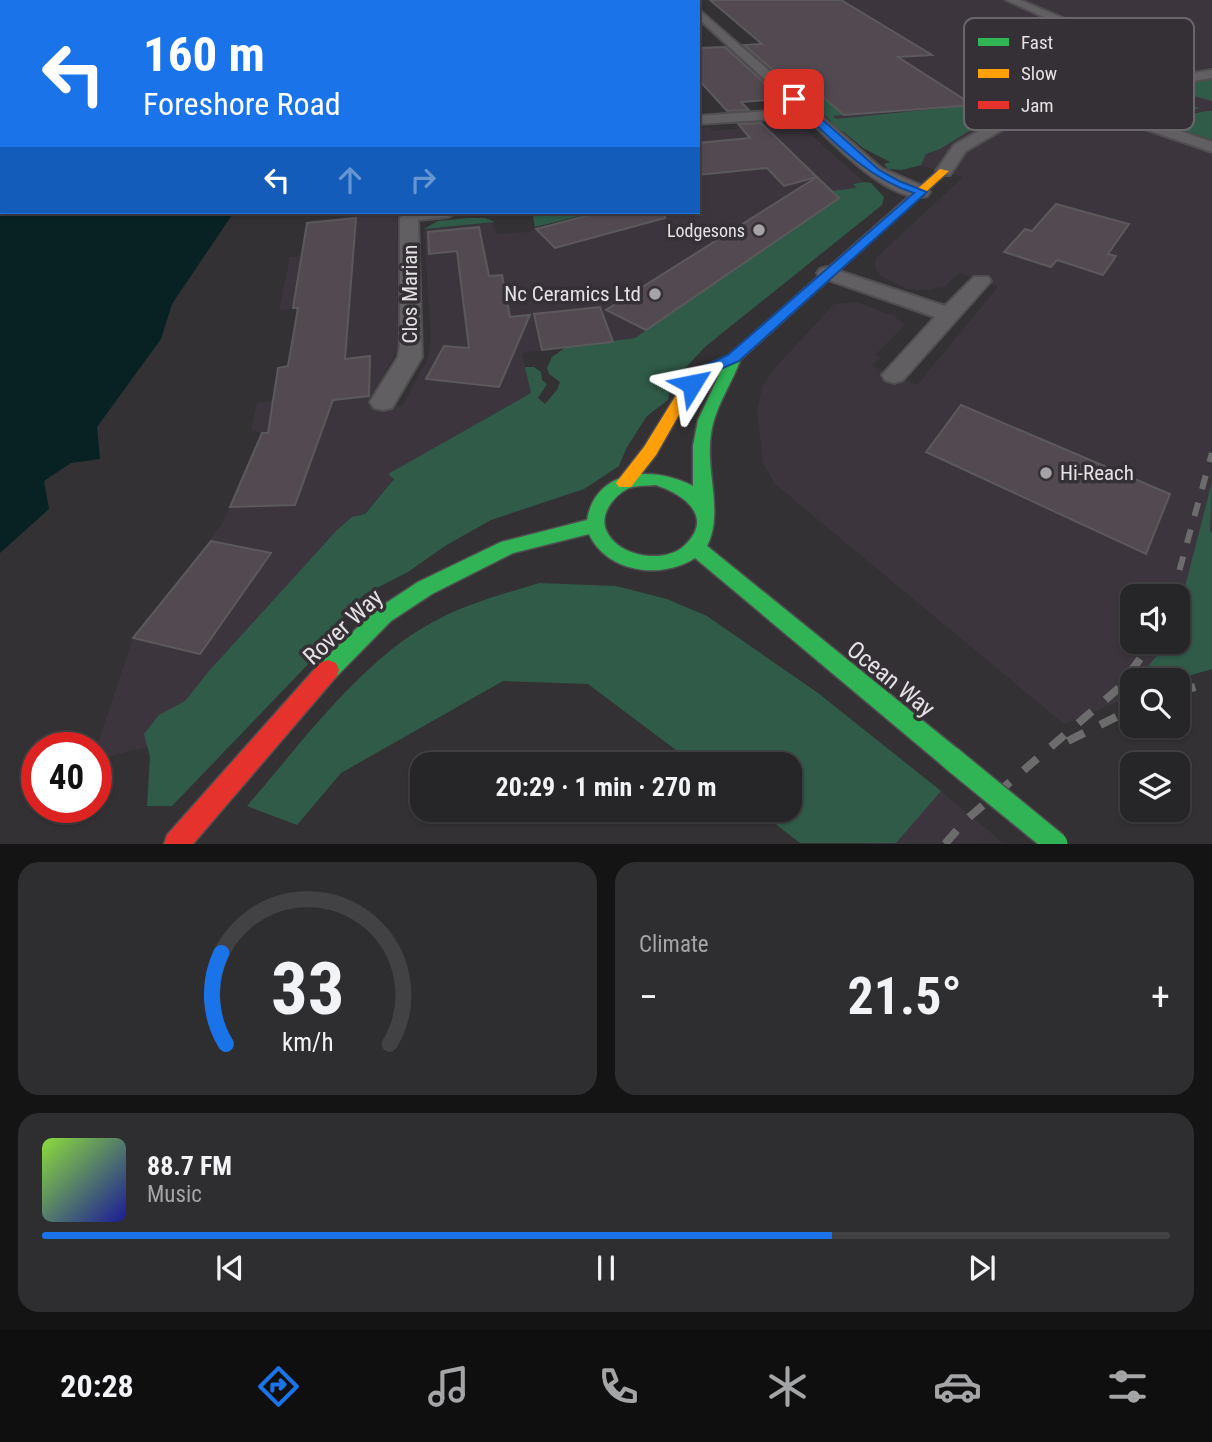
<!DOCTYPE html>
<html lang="en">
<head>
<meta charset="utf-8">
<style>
	:root { --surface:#262527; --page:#2e2d2f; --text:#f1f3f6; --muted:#a4a5a7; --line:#424244; --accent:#1a73e8 }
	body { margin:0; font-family:"Roboto Condensed",sans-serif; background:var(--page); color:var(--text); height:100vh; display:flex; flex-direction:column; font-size:26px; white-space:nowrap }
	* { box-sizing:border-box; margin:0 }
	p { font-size:23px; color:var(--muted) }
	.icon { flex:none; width:38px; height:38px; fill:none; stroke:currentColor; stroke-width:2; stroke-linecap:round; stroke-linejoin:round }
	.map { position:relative; height:844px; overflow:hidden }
	.panel { display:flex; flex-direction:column; gap:18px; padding:18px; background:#151415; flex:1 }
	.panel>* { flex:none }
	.top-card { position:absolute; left:0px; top:0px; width:700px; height:214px; box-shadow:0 2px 5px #0004,0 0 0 2px var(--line); background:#1a73e8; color:#fff; overflow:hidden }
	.buttons { position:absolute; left:1120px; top:584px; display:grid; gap:14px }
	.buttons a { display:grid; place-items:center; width:70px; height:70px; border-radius:14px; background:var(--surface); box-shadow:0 2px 5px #0004,0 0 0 2px var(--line); font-size:35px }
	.speed { position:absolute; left:21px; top:732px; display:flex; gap:14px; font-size:35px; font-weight:700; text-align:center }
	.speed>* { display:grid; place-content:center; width:91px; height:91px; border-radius:50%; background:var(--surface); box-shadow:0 2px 5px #0004,0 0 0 2px var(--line); line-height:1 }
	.speed .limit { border:10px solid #d22; background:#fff; color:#111 }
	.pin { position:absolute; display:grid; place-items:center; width:60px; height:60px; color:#fff; margin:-30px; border-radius:14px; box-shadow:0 4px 10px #0006 }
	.me { position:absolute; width:77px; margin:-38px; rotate:55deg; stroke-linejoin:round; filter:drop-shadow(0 0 5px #0008) }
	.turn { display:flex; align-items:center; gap:24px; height:147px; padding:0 28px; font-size:32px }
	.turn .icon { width:91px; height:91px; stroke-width:2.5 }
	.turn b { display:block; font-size:49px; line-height:60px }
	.lanes { display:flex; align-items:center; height:66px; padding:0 28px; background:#0003; justify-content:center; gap:35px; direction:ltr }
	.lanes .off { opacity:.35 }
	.big { font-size:52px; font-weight:700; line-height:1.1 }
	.panel .widget { flex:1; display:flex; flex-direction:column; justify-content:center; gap:10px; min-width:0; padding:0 24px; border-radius:21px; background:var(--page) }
	.panel .dial { align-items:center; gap:0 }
	.dial svg { height:182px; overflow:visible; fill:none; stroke:var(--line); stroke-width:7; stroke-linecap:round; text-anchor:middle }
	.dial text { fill:var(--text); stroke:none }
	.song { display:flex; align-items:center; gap:21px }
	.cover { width:84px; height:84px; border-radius:10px; background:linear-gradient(135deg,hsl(90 70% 55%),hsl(240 70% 35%)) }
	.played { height:7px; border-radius:4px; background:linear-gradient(90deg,var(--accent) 70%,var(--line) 70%) }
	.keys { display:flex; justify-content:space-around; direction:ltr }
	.heat { display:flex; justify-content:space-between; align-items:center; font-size:38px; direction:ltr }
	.panel .tiles { flex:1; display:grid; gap:18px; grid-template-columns:1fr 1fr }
	.widget:last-child { grid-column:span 2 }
	.trip { position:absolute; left:410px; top:752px; width:392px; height:70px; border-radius:21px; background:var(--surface); box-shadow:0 2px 5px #0004,0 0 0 2px var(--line); font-weight:700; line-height:70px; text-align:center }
	.dock { display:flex; height:112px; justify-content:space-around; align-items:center; background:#0f0f10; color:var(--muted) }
	.dock .icon { width:49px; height:49px }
	.dock .selected { color:var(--accent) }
	.dock b { font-size:32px; color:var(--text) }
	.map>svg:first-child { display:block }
	.built { fill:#3c353e; fill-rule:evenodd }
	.green { fill:#305b49 }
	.water { fill:#082123 }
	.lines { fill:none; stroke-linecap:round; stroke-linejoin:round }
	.runway { fill:#504e50; fill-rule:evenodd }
	.building { fill:#534a51; stroke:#5b595b; stroke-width:2 }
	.street-casing { stroke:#504e50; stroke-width:4 }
	.fast-casing { stroke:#504e50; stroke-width:3 }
	.slow-casing { stroke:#504e50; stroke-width:3 }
	.jam-casing { stroke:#504e50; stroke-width:3 }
	.street { fill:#615f61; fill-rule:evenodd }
	.fast { fill:#30b455; fill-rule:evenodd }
	.slow { fill:#ff9f0a; fill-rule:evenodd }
	.jam { fill:#e5322d; fill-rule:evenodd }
	.rail-far1 { stroke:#6d6c6d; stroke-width:6; stroke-dasharray:14 14; stroke-linecap:butt }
	.rail { stroke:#6d6c6d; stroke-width:8; stroke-dasharray:18 18; stroke-linecap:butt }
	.fast-bridge-casing { stroke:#504e50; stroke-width:26; stroke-linecap:butt }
	.fast-bridge { stroke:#30b455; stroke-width:23 }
	.route { fill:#1a73e8; stroke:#114b97; stroke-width:2 }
	.poi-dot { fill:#a6a3a6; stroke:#343035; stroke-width:2.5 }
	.labels { text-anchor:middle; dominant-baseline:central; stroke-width:7; stroke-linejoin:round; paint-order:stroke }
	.far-poi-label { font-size:18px; fill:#e4e1e4; stroke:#343035; text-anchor:end }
	.street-label { font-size:21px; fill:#e4e1e4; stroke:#343035 }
	.poi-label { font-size:21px; fill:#e4e1e4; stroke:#343035; text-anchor:end }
	.near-street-label { font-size:24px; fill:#e4e1e4; stroke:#343035 }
	.key { fill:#343035; stroke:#69656a; stroke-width:2 }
	.key-label { font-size:19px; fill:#e4e1e4 }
</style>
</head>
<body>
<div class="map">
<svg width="1212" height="844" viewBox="0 0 1212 844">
	<rect width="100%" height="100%" fill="#333134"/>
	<!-- built -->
	<g class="built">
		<path d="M 710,0 L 1212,0 L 1212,669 L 1171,681 L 1132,681 L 1132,696 L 1064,724 L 775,484 L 763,463 L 757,409 L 763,385 L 773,370 L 834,304 L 857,302 L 894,316 L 905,325 L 875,355 L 880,357 L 872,366 L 917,385 L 998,287 L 959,273 L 944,287 L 928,290 L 907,289 L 880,275 L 875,268 L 876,258 L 963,177 L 903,161 L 838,121 L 832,116 L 842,115 ZM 1132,597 L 1178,597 L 1178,642 L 1132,642 Z"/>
		<polygon points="798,123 864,182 854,184 857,188 635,338 522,353 531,393 389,474 394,478 181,738 96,760 96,749 133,638 222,524 262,434 251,429 257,403 273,400 278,368 345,359 289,360 298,308 279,310 290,257 302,256 307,221 397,212 398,348 372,397 402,407 428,358 431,340 424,229 492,223 497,234 528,232 601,212 698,212 698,128 709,127 713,131"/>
		<polygon points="930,782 1003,843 869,844"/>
	</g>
	<!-- green -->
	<g class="green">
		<polygon points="1212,79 1212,101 1194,96 1184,88 1190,83"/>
		<polygon points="816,91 843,115 833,116 836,119 953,107 1011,107 1010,112 981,119 982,123 940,149 926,154 921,165 902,170 888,169 884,164 890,162 863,148 844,132 828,124 831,121 799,92"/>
		<polygon points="1137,95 1168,98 1200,108 1169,115 1161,123 1133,114 1121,105 1121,101"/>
		<polygon points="1207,111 1212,111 1212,140 1176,128 1171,123 1178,117"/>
		<polygon points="864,182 871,183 884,197 882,205 706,346 672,382 668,400 647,416 627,447 619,466 584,489 491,520 445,546 408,572 365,594 343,614 342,629 172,806 147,806 150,757 144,734 159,715 185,701 209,671 336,531 352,517 365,514 394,479 388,474 531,393 525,367 534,367 541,372 542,380 547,384 538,398 545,404 557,390 560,382 549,374 547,368 552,357 566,347 635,338 838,199 831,191 857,188 853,184"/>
		<polygon points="541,212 596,212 535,227 533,217"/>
		<polygon points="468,218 485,218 495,222 424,229 438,221"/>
		<polygon points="1212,482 1210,531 1212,533 1212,669 1171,681 1136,681 1168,642 1178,642 1178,614"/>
		<path d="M 539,583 L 616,586 L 667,599 L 707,616 L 818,693 L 941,791 L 896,843 L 800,843 L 757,810 L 789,810 L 789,765 L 696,765 L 588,684 L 503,681 L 341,773 L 297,825 L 247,806 C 300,745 361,660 433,622 C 465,604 504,594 539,583 Z"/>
	</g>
	<!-- water -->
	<polygon class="water" points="0,0 373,0 2,2 2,212 234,212 172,304 161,339 97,427 100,459 71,463 44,481 49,509 0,553"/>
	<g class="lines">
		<!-- runway -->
		<polygon class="runway" points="439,0 513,0 438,2"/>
	</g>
	<!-- building -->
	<g class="building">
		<polygon points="710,0 841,0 932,55 898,57 973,105 844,115 822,96 804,97 744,45 762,44"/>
		<polygon points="725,47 782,99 741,102 749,110 727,111 698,79 698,48"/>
		<polygon points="761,123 817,177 784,186 767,168 698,175 698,143 750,138 738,124"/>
		<polygon points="817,177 839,198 646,330 606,310"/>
		<polygon points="1056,204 1129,224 1108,254 1116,256 1103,275 1057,260 1051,267 1004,252 1025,229 1032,231"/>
		<polygon points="601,212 665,212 665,218 555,248 536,229"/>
		<polygon points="356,218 345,359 370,356 369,396 333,400 295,505 230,507 262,433 268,433 278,368 288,366 298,308 293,308 307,223"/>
		<polygon points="479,227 489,276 502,275 510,317 530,315 499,387 426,379 444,346 469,348 457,251 429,254 428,232"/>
		<polygon points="600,307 613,342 542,350 534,314"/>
		<polygon points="961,405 1170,494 1146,554 926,452"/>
		<polygon points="211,541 271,553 200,654 133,638"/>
	</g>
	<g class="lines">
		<!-- street casing -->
		<g class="street-casing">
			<g id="street">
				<polygon points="1006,0 1020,0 1193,73 1212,70 1212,78 1147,89 1096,102 1212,142 1212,152 1081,107 1031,124 1007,127 966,151 950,175 938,175 936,171 954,145 998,120 1024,117 1076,99 1177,76"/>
				<path d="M 698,9 L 881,168 L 927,188 L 930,192 L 927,196 C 890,205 831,141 806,117 L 698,124 L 698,116 L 797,109 L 698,18 Z"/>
				<polygon points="406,212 457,212 448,217 418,220 422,357 392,408 383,410 374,408 370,402 398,357 400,344 400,218"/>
				<polygon points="827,267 945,306 974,277 988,277 991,281 903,380 894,383 885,380 882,375 935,317 820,277 817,273 820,269"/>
			</g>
		</g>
		<!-- fast casing -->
		<g class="fast-casing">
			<path id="fast" d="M 734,354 L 741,358 C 732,384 715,406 711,434 C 705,471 724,513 707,546 L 959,750 L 963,758 L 959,766 L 951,770 L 943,766 L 695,558 C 661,580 607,573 589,534 L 513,553 L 432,594 L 391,621 L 336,677 L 328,680 L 320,677 L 317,670 L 320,663 L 377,609 L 418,582 L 501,542 L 587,520 C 596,467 655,466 693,486 L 693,446 L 698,420 L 727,358 ZM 656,485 C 685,495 715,517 684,546 C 664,564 619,557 607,532 C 598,515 614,495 629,488 C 638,485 648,486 656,485 Z"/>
		</g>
		<!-- slow casing -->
		<g class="slow-casing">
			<polygon id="slow" points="940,169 949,171 739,361 707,375 689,397 656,455 631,487 619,487 616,483 619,479 644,447 678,392 697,369 729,355"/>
		</g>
		<!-- jam casing -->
		<g class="jam-casing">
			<polygon id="jam" points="328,660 336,663 339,670 336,677 193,844 164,844 167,835 320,663"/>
		</g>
		<!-- street -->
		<use href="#street" class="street"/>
		<!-- fast -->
		<use href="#fast" class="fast"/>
		<!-- slow -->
		<use href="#slow" class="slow"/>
		<!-- jam -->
		<use href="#jam" class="jam"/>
		<!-- rail-far1 -->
		<polyline class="rail-far1" points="1172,597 1212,453"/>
		<!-- rail -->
		<g class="rail">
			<polyline points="1178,692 1212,682"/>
			<polyline points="1068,741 1132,709"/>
			<polyline points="945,844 966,820 1119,688 1152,642"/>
		</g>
		<!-- fast-bridge casing -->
		<g class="fast-bridge-casing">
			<polyline id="fast-bridge" points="951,758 1056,844"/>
		</g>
		<!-- fast-bridge -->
		<use href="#fast-bridge" class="fast-bridge"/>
	</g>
	<!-- route -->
	<path class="route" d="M 791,97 L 797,97 L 879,170 L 899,181 L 927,192 L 739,361 L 707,375 L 698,387 L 687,387 L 685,384 L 697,369 L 728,355 L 914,193 C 864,177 829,136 791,101 Z"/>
	<!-- markers -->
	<g class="poi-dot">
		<circle cx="759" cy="230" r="7"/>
		<circle cx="655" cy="294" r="7"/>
		<circle cx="1046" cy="473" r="7"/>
	</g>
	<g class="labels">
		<!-- far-poi labels -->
		<g class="far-poi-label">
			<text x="745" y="230">Lodgesons</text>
		</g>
		<!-- street labels -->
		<g class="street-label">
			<text transform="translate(410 294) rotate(-90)">Clos Marian</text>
		</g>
		<!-- poi labels -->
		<g class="poi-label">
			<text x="641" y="294">Nc Ceramics Ltd</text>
			<text x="1060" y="473" text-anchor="start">Hi-Reach</text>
		</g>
		<!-- near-street labels -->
		<g class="near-street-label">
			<text transform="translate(343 627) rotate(-43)">Rover Way</text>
			<text transform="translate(891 679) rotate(39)">Ocean Way</text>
		</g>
	</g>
	<!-- legend -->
	<rect x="964" y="18" width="230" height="112" rx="10" class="key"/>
	<rect x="978" y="38" width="31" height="8" fill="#30b455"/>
	<rect x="978" y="69" width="31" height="9" fill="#ff9f0a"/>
	<rect x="978" y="101" width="31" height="8" fill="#e5322d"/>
	<g class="key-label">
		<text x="1021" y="49">Fast</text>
		<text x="1021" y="80">Slow</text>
		<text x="1021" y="112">Jam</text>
	</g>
</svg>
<div class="buttons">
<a><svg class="icon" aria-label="sound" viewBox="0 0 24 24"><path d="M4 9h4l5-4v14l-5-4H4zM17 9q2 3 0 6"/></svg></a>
<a><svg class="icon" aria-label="search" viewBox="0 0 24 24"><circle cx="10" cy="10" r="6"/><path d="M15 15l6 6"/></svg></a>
<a><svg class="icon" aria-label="layers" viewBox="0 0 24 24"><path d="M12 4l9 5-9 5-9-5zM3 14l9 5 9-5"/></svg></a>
</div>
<div class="speed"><div class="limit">40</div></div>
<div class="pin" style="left:794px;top:99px;background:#d93025"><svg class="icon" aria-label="arrive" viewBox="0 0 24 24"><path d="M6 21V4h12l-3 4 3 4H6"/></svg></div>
<svg class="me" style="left:692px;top:384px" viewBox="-20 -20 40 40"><path d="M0-17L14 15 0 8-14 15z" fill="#1a73e8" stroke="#fff" stroke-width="4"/></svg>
<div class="trip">20:29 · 1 min · 270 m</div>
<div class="top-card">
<div class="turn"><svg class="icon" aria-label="left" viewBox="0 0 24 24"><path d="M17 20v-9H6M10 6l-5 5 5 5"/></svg><div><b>160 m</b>Foreshore Road</div></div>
<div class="lanes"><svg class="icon" aria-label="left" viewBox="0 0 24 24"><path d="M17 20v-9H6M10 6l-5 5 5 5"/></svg><svg class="icon off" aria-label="ahead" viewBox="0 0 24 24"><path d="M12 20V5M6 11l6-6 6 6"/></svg><svg class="icon off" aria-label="right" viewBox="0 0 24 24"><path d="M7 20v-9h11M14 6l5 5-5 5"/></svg></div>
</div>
</div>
<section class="panel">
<div class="tiles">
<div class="widget dial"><svg viewBox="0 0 100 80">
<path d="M14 69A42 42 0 1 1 86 69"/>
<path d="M14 69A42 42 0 0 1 12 29" stroke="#1a73e8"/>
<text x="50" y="56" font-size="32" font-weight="700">33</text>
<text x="50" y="72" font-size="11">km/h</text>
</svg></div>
<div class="widget"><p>Climate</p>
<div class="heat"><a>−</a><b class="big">21.5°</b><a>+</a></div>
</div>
<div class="widget">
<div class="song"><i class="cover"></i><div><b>88.7 FM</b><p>Music</p></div></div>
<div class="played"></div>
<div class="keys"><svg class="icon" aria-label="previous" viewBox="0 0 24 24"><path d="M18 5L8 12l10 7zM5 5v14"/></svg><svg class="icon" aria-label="pause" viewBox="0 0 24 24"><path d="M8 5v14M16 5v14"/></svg><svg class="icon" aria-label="next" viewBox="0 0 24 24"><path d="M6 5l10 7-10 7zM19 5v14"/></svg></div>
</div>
</div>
</section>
<nav class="dock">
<b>20:28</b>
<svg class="icon selected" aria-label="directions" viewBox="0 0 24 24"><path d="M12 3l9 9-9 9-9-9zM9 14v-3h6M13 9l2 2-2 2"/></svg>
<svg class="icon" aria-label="music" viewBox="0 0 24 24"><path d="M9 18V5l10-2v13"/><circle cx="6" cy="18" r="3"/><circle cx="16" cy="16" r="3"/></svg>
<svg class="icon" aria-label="phone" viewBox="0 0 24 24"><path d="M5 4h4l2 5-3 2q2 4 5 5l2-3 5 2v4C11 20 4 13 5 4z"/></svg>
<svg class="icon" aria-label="climate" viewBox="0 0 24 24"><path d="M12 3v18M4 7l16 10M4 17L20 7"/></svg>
<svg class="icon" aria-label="car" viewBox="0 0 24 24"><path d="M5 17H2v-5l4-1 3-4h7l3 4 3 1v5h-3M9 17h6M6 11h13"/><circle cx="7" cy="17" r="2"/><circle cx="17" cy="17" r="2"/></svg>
<svg class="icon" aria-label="filters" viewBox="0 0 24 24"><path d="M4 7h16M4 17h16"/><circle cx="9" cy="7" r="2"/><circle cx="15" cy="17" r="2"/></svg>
</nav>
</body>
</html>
